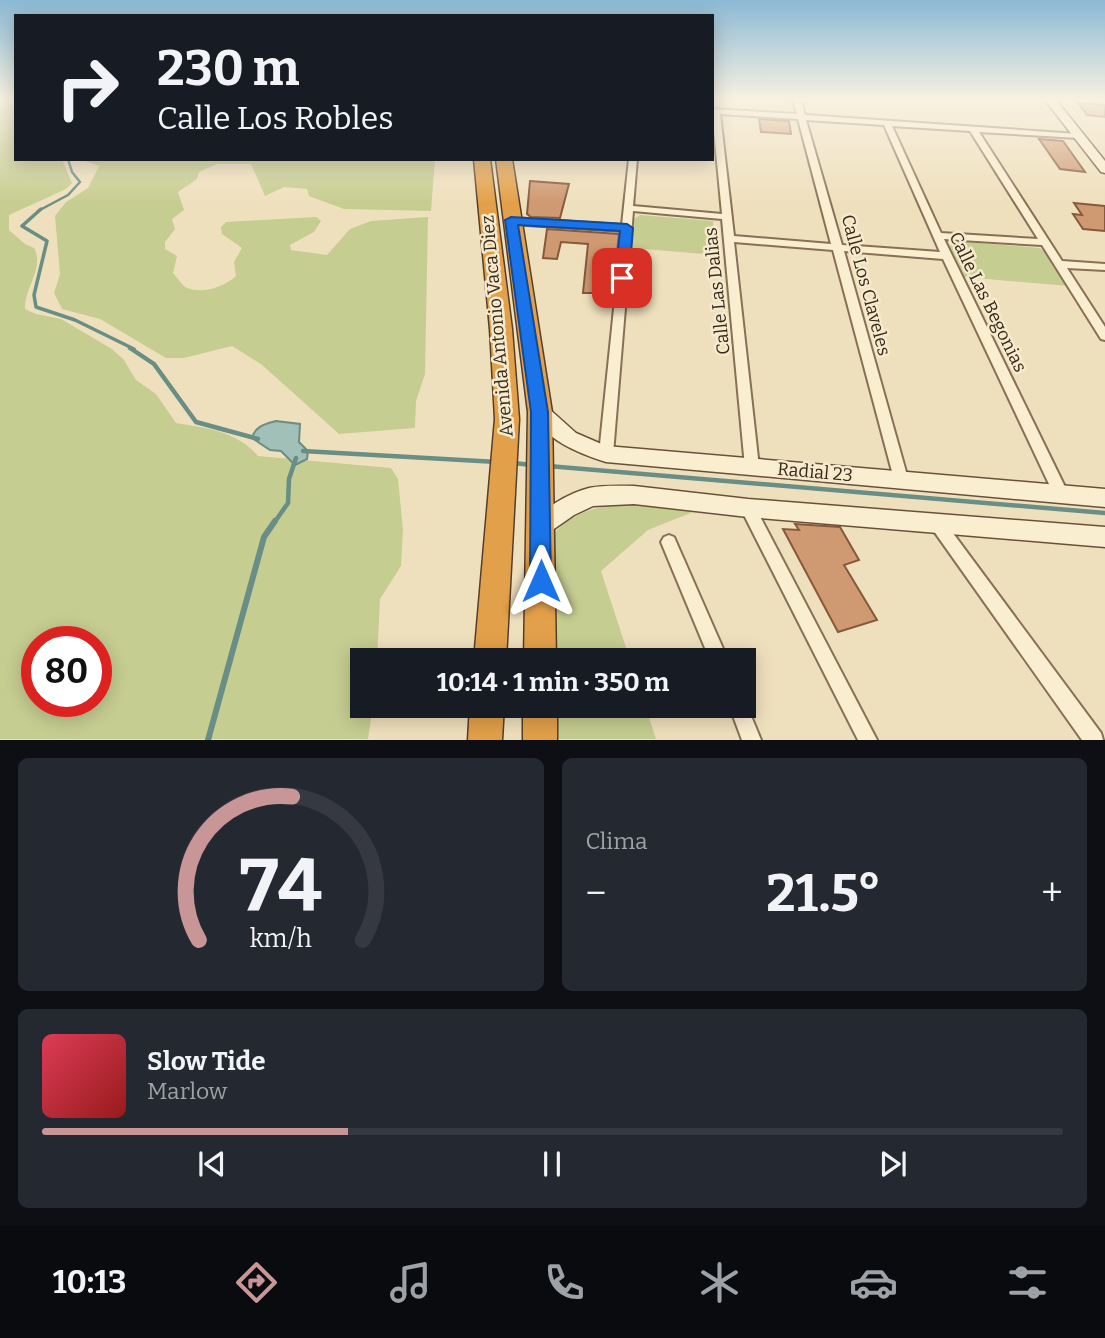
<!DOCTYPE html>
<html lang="es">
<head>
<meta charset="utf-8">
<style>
	:root { --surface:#171b24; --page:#242831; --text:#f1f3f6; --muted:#9ea1a6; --line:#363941; --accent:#c99698 }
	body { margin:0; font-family:Bitter,serif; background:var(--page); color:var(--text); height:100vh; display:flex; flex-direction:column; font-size:26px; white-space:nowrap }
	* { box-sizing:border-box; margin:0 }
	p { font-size:23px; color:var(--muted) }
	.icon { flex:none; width:38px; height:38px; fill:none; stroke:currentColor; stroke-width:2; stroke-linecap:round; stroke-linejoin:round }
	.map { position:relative; height:740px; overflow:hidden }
	.panel { display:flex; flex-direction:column; gap:18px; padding:18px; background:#0d0f14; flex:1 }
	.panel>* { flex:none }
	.guide { position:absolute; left:14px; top:14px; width:700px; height:147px; border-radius:0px; box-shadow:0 4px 18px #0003; background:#171b24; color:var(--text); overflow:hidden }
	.speed { position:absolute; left:21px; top:626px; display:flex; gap:14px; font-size:35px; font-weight:700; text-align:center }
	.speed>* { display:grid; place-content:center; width:91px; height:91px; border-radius:50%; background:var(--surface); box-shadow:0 4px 18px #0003; line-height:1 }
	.speed .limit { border:10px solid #d22; background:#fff; color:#111 }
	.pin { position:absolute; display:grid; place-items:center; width:60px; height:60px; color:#fff; margin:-30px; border-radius:14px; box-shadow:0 4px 10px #0006 }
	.me { position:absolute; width:77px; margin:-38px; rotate:0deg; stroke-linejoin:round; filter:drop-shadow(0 0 5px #0008) }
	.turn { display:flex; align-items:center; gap:24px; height:147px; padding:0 28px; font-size:32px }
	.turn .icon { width:91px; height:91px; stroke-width:2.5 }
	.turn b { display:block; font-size:49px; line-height:60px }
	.big { font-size:52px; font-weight:700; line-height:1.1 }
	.panel .widget { flex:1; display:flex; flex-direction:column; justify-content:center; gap:10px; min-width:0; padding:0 24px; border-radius:10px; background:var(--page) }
	.panel .dial { align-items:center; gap:0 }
	.dial svg { height:182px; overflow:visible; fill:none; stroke:var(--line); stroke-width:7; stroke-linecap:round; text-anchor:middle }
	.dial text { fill:var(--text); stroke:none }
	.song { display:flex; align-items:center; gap:21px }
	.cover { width:84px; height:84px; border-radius:10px; background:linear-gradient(135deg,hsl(350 70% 55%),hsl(0 70% 35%)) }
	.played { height:7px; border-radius:4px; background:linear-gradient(90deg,var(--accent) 30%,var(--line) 30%) }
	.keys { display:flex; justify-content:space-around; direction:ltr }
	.heat { display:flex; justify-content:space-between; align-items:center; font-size:38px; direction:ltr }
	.panel .tiles { flex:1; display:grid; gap:18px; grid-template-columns:1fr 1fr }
	.widget:last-child { grid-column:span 2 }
	.trip { position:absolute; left:350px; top:648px; width:406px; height:70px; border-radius:0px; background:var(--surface); box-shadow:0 4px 18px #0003; font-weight:700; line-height:70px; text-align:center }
	.dock { display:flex; height:112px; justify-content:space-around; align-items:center; background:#090b0e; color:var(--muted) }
	.dock .icon { width:49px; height:49px }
	.dock .active { color:var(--accent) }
	.dock b { font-size:32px; color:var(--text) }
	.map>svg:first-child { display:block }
	.green { fill:#c6cd91; fill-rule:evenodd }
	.water { fill:#a1c0b7; stroke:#688e85; stroke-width:2 }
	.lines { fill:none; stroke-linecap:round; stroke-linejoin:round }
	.stream-far3 { stroke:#688e85; stroke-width:2.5 }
	.stream-far2 { stroke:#688e85; stroke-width:3.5 }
	.stream-far1 { stroke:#688e85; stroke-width:4.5 }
	.stream { stroke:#688e85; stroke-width:6 }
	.building { fill:#cf9972; stroke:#87593b; stroke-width:2 }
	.street-casing { stroke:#877056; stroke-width:4 }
	.secondary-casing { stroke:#695139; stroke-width:3 }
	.highway-casing { stroke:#553e2b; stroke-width:3 }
	.street { fill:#faeed1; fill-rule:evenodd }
	.secondary { fill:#faeed1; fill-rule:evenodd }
	.highway { fill:#e3a04a; fill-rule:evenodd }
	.route { fill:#1a73e8; stroke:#114b97; stroke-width:2 }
	.labels { text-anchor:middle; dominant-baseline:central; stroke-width:5; stroke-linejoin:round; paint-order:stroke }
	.street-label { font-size:18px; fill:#36281b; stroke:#f6eacd }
</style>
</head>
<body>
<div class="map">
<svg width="1105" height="740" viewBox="0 0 1105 740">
	<rect width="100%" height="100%" fill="#efe0bd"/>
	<!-- green -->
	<g class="green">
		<path d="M 0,100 L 16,100 L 16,159 L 62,159 L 72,183 L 66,189 L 9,215 L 9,230 L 25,244 L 34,248 C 45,268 24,288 25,309 L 36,314 L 61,319 L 112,349 L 124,360 L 136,380 L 156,394 L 176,423 C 206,428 237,431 258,456 L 391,468 L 398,479 L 403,529 L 401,566 L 380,599 L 377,660 L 362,660 L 362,705 L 373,705 L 368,739 L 0,739 ZM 37,642 L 96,642 L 96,702 L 37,702 Z"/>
		<path d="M 80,159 L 435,159 L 431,211 L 344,209 L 309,196 L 307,189 L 284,187 L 265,196 L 251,164 L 217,164 L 199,172 L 197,179 L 178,192 L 184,210 L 172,219 L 175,229 L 165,242 L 165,249 L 177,256 L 173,273 C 177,277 181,284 185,287 C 202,295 224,287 236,276 L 234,262 L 242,248 L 222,234 L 221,227 L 226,222 L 316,217 L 321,221 L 314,232 L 290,245 L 291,250 L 327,255 L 350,229 L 371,221 L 428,217 L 425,374 L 416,401 L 415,428 L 339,434 L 261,364 L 232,346 L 184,358 L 166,358 L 100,319 L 62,309 L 54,293 L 60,274 L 55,216 L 66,202 L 88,188 L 99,166 Z"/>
		<polygon points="640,215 713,221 716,255 632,248 634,219"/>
		<polygon points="955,241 1039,248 1045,251 1069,286 964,277 950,246"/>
		<path d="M 637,503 L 692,508 L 693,512 L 648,530 L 601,571 L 630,660 L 552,660 L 551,537 C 573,509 604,505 637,503 Z"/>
		<polygon points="552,705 645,705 656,739 552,739"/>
	</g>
	<!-- water -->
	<path class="water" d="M 276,421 L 300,424 L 299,442 L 308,451 L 307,459 L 295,465 L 281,451 L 270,450 L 252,438 C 255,426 265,424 276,421 Z"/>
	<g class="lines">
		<!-- stream-far3 -->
		<polyline class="stream-far3" points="38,211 68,195 80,182 72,172 68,159"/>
		<!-- stream-far2 -->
		<polyline class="stream-far2" points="41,209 22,226 47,241 34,295 36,307 75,320 134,349"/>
		<!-- stream-far1 -->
		<g class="stream-far1">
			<polyline points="130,348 154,364 196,422 258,439"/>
			<polyline points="303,451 497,462"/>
			<polyline points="513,463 532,465"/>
			<polyline points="548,466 1105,513"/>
			<polyline points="274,523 288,503 289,479 296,458"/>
		</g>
		<!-- stream -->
		<polyline class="stream" points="208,740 264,537 275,521"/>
	</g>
	<!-- building -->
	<g class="building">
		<polygon points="1078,103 1105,105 1105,117 1087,115"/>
		<polygon points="759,119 789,121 791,134 761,132"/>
		<polygon points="1039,139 1063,141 1085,172 1060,169"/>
		<polygon points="530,181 569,184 560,218 531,217 527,214"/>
		<polygon points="1074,203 1105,206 1105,231 1083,229 1073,214 1082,215"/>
		<polygon points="547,229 619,234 613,293 583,293 588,244 561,242 557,259 543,258"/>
		<polygon points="795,524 840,527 859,560 844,565 877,620 838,632 783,529 799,530"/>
	</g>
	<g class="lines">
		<!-- street casing -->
		<g class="street-casing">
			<g id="street">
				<path d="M 793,100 L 801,100 L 805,115 L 1078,134 L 1082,136 L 1078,138 L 979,132 L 1062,261 L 1105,264 L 1105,270 L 1067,268 L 1105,327 L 1105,340 L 1101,339 L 1042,245 L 944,239 L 1066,489 L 1068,494 L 1066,499 L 1061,500 L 1056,499 L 943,259 L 844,251 L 908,479 L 906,483 L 901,485 L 896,483 L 894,479 L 833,250 L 734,242 L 759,467 L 757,471 L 752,473 L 747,471 L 745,467 L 722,219 L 633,211 L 613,454 L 611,458 L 606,460 L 601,458 L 599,454 L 622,231 L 511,224 L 506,221 L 511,218 L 622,225 L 629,159 L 637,159 L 633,206 L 722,214 L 712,109 L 797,114 ZM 720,114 L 798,119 L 831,244 L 734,236 ZM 806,120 L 884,125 L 940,252 L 842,245 ZM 892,126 L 970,131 L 1038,239 L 941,233 Z"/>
				<polygon points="748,501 753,503 877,740 858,740 743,513 741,508 743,503"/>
				<polygon points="936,515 941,517 1101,733 1103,740 1082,740 931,527 929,522 931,517"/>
				<polygon points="669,535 674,537 728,660 710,660 661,542 664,537"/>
				<polygon points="744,698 744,699 761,740 742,740 729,705 744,705"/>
			</g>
		</g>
		<!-- secondary casing -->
		<g class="secondary-casing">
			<g id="secondary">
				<polygon points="1045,100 1056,100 1105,161 1105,173 1101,172"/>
				<path d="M 540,405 L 547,407 L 576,433 L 606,446 L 1105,489 L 1105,507 L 606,462 C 578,453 545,440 531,412 L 533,407 Z"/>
				<path d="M 634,486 L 748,499 L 1105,527 L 1105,547 L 748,517 L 634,504 L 593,506 L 574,515 L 541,538 L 533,535 L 530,528 C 539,509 570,493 589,488 C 603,485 620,486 634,486 Z"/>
			</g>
		</g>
		<!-- highway casing -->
		<g class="highway-casing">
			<g id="highway">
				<polygon points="474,159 490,159 512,329 519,419 506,660 474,660 495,419 490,329"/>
				<polygon points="496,159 512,159 552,412 556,660 524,660 528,412"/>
				<polygon points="470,705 504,705 502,740 468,740"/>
				<rect x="523" y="705" width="34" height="35"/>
			</g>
		</g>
		<!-- street -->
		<use href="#street" class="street"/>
		<!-- secondary -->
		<use href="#secondary" class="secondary"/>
		<!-- highway -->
		<use href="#highway" class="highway"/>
	</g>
	<!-- sky -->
	<linearGradient id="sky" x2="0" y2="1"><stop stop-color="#8bb9d4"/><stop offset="0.49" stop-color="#f8f1e1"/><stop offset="1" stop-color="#f8f1e1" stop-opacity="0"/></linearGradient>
	<rect width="1105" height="203" fill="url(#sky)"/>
	<!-- route -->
	<polygon class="route" points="511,217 627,224 633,228 629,278 622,282 615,278 620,231 518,225 548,412 551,581 548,588 541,591 533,588 530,581 531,412 505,220"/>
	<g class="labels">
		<!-- street labels -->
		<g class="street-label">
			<text transform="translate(866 285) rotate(75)">Calle Los Claveles</text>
			<text transform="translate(717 291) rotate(-96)">Calle Las Dalias</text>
			<text transform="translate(988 302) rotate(64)">Calle Las Begonias</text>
			<text transform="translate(497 326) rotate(-95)">Avenida Antonio Vaca Diez</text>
			<text transform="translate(815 472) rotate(5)">Radial 23</text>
		</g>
	</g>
</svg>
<div class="speed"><div class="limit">80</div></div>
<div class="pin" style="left:622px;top:278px;background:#d93025"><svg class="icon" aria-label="arrive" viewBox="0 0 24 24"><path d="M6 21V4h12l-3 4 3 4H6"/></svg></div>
<svg class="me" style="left:541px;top:581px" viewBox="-20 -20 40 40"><path d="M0-17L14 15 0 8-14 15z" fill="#1a73e8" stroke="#fff" stroke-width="4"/></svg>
<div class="trip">10:14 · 1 min · 350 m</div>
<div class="guide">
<div class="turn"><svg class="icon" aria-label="right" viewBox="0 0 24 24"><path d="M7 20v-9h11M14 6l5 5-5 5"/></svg><div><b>230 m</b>Calle Los Robles</div></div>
</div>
</div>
<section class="panel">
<div class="tiles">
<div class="widget dial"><svg viewBox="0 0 100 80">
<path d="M14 69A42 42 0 1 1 86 69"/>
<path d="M14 69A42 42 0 0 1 55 6" stroke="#c99698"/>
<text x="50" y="56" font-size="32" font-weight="700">74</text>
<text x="50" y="72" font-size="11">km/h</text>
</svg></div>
<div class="widget"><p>Clima</p>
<div class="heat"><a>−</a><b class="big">21.5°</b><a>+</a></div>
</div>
<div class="widget">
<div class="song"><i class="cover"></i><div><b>Slow Tide</b><p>Marlow</p></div></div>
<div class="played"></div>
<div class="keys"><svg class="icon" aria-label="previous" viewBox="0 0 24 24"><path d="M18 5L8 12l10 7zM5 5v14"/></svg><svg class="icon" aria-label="pause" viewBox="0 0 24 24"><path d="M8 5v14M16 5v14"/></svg><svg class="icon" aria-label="next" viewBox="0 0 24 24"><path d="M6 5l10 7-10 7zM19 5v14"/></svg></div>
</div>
</div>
</section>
<nav class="dock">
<b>10:13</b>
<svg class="icon active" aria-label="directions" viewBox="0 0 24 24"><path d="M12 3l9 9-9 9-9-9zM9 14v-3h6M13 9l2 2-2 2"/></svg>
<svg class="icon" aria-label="music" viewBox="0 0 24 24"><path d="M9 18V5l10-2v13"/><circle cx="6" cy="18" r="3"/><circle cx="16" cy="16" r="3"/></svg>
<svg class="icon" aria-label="phone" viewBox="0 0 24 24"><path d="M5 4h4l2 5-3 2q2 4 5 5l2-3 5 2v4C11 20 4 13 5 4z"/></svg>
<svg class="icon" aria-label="climate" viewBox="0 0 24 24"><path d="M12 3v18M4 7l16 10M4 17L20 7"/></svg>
<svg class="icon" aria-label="car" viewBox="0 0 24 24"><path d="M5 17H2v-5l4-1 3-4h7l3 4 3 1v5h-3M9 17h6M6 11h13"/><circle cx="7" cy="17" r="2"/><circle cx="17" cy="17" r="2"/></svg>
<svg class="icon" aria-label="filters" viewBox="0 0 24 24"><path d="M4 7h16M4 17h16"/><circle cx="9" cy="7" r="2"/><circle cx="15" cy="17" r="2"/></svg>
</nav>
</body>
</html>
